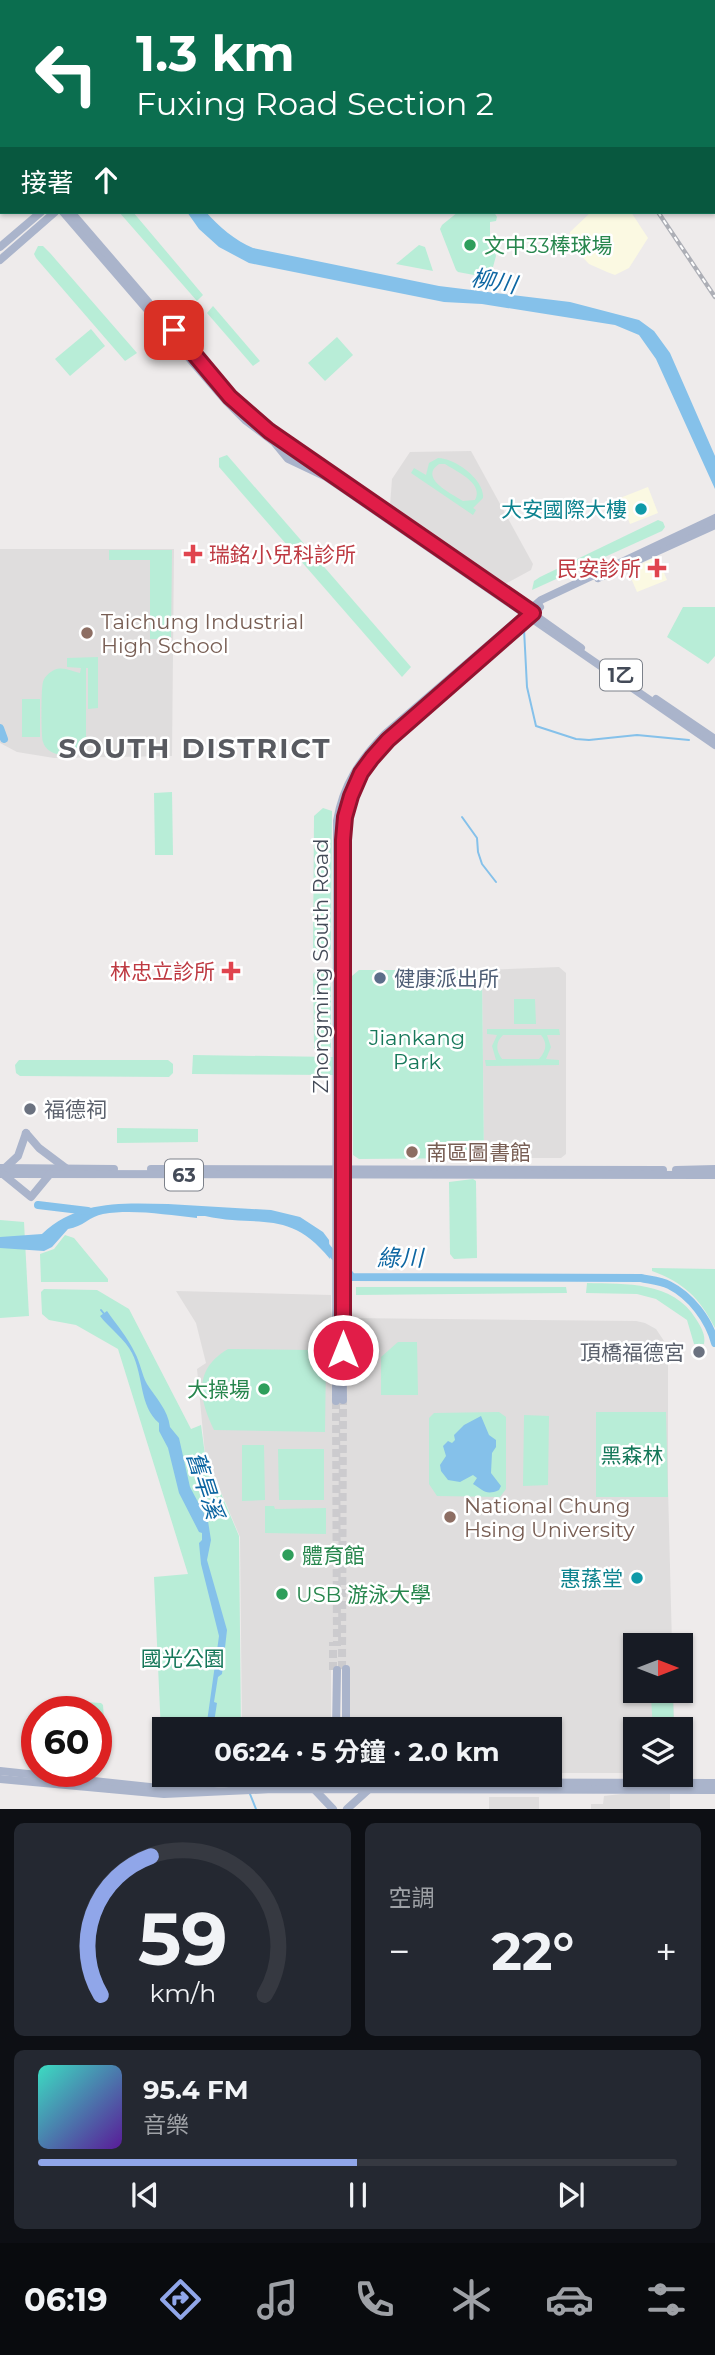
<!DOCTYPE html>
<html lang="zh-TW">
<head>
<meta charset="utf-8">
<style>
	:root { --surface:#171b24; --page:#242831; --text:#f1f3f6; --muted:#9ea1a6; --line:#363941; --accent:#90a6e9 }
	body { margin:0; font-family:Montserrat,"Noto Sans TC",sans-serif; background:var(--page); color:var(--text); height:100vh; display:flex; flex-direction:column; font-size:26px; white-space:nowrap }
	* { box-sizing:border-box; margin:0 }
	p { font-size:23px; color:var(--muted) }
	.icon { flex:none; width:38px; height:38px; fill:none; stroke:currentColor; stroke-width:2; stroke-linecap:round; stroke-linejoin:round }
	.map { position:relative; height:1809px; overflow:hidden }
	.panel { display:flex; flex-direction:column; gap:14px; padding:14px; background:#0d0f14; flex:1 }
	.panel>* { flex:none }
	.guide { position:absolute; left:0px; top:0px; width:716px; height:214px; box-shadow:0 2px 5px #0004; background:#0b6e4f; color:#fff; overflow:hidden }
	.needle { width:46px; rotate:90deg }
	.controls { position:absolute; left:623px; top:1633px; display:grid; gap:14px }
	.controls a { display:grid; place-items:center; width:70px; height:70px; border-radius:0px; background:var(--surface); box-shadow:0 2px 5px #0004; font-size:35px }
	.speed { position:absolute; left:21px; top:1696px; display:flex; gap:14px; font-size:35px; font-weight:700; text-align:center }
	.speed>* { display:grid; place-content:center; width:91px; height:91px; border-radius:50%; background:var(--surface); box-shadow:0 2px 5px #0004; line-height:1 }
	.speed .limit { border:10px solid #d22; background:#fff; color:#111 }
	.pin { position:absolute; display:grid; place-items:center; width:60px; height:60px; color:#fff; margin:-30px; border-radius:14px; box-shadow:0 4px 10px #0006 }
	.me { position:absolute; width:77px; margin:-38px; rotate:0deg; stroke-linejoin:round; filter:drop-shadow(0 0 5px #0008) }
	.turn { display:flex; align-items:center; gap:24px; height:147px; padding:0 21px; font-size:32px }
	.turn .icon { width:91px; height:91px; stroke-width:2.5 }
	.turn b { display:block; font-size:49px; line-height:60px }
	.then { display:flex; align-items:center; height:66px; padding:0 21px; background:#0003; gap:14px; font-size:26px }
	.big { font-size:52px; font-weight:700; line-height:1.1 }
	.panel .widget { flex:1; display:flex; flex-direction:column; justify-content:center; gap:10px; min-width:0; padding:0 24px; border-radius:10px; background:var(--page) }
	.panel .dial { align-items:center; gap:0 }
	.dial svg { height:182px; overflow:visible; fill:none; stroke:var(--line); stroke-width:7; stroke-linecap:round; text-anchor:middle }
	.dial text { fill:var(--text); stroke:none }
	.song { display:flex; align-items:center; gap:21px }
	.cover { width:84px; height:84px; border-radius:10px; background:linear-gradient(135deg,hsl(170 70% 55%),hsl(270 70% 35%)) }
	.played { height:7px; border-radius:4px; background:linear-gradient(90deg,var(--accent) 50%,var(--line) 50%) }
	.keys { display:flex; justify-content:space-around; direction:ltr }
	.heat { display:flex; justify-content:space-between; align-items:center; font-size:38px; direction:ltr }
	.panel .tiles { flex:1; display:grid; gap:14px; grid-template-columns:1fr 1fr }
	.widget:last-child { grid-column:span 2 }
	.trip { position:absolute; left:152px; top:1717px; width:410px; height:70px; border-radius:0px; background:var(--surface); box-shadow:0 2px 5px #0004; font-weight:700; line-height:70px; text-align:center }
	.dock { display:flex; height:112px; justify-content:space-around; align-items:center; background:#090b0e; color:var(--muted) }
	.dock .icon { width:49px; height:49px }
	.dock .selected { color:var(--accent) }
	.dock b { font-size:32px; color:var(--text) }
	.map>svg:first-child { display:block }
	.commercial { fill:#fbf9e2 }
	.education { fill:#dfdddd }
	.green { fill:#b8edd7; fill-rule:evenodd }
	.water { fill:#85c1ea }
	.lines { fill:none; stroke-linecap:round; stroke-linejoin:round }
	.stream { stroke:#85c1ea; stroke-width:2 }
	.river { stroke:#85c1ea; stroke-width:8 }
	.major-tunnel { stroke:#cccbce; stroke-width:8; stroke-dasharray:8 4; stroke-linecap:butt }
	.major { stroke:#aab4cb; stroke-width:8 }
	.rail-casing { stroke:#adafb6; stroke-width:4.5 }
	.rail { stroke:#fff; stroke-width:2; stroke-dasharray:5; stroke-linecap:butt }
	.route-casing { stroke:#92132f; stroke-width:18 }
	.route { stroke:#e11d48; stroke-width:12 }
	.leisure-dot { fill:#2e9e5b; stroke:#fff; stroke-width:2.5 }
	.culture-dot { fill:#0f9aa8; stroke:#fff; stroke-width:2.5 }
	.health-dot { fill:#e0444e; stroke:#fff; stroke-width:2.5 }
	.education-dot { fill:#8d6e63; stroke:#fff; stroke-width:2.5 }
	.service-dot { fill:#5c6f8a; stroke:#fff; stroke-width:2.5 }
	.worship-dot { fill:#6b7280; stroke:#fff; stroke-width:2.5 }
	.labels { text-anchor:middle; dominant-baseline:central; stroke-width:5; stroke-linejoin:round; paint-order:stroke }
	.shield { fill:#fff; stroke:#7c818a; stroke-width:2 }
	.shield-label { font-size:19px; font-weight:bold; fill:#444b58 }
	.leisure-label { font-size:21px; fill:#27864d; stroke:#fff; text-anchor:start }
	.culture-label { font-size:21px; fill:#0d838f; stroke:#fff; text-anchor:end }
	.health-label { font-size:21px; fill:#be3a42; stroke:#fff; text-anchor:end }
	.education-label { font-size:21px; fill:#785e54; stroke:#fff; text-anchor:start }
	.street-label { font-size:21px; fill:#444b58; stroke:#fff }
	.service-label { font-size:21px; fill:#4e5e75; stroke:#fff; text-anchor:start }
	.park-label { font-size:21px; fill:#16785a; stroke:#fff }
	.worship-label { font-size:21px; fill:#5b616d; stroke:#fff; text-anchor:start }
	.water-label { font-size:23px; font-style:italic; fill:#0d66a2; stroke:#fff }
	.district-label { font-size:28px; font-weight:bold; letter-spacing:2px; fill:#585a60; stroke:#fff }
</style>
</head>
<body>
<div class="map">
<svg width="715" height="1809" viewBox="0 0 715 1809">
	<rect width="100%" height="100%" fill="#eeebeb"/>
	<!-- commercial -->
	<g class="commercial">
		<polygon points="591,212 631,212 648,238 629,268 615,275 607,272 589,264 569,243 570,232"/>
		<polygon points="648,487 658,513 630,524 620,498"/>
		<polygon points="657,556 667,580 637,592 628,571"/>
	</g>
	<!-- education -->
	<g class="education">
		<polygon points="471,451 533,564 531,570 505,584 390,506 392,479 410,452"/>
		<polygon points="0,549 174,549 172,756 54,758 17,752 0,743"/>
		<polygon points="559,967 566,973 566,1154 561,1158 484,1158 482,970"/>
		<polygon points="176,1291 331,1295 332,1401 347,1400 348,1318 636,1321 645,1323 656,1329 664,1341 668,1351 668,1488 672,1645 635,1645 635,1690 673,1691 674,1729 635,1729 635,1773 550,1773 550,1729 348,1729 348,1669 331,1670 331,1729 242,1729 240,1537 205,1454 197,1369 206,1363 196,1323"/>
		<polygon points="629,1793 670,1794 670,1809 591,1809 591,1804 603,1804 604,1796"/>
		<rect x="489" y="1797" width="50" height="12"/>
	</g>
	<!-- green -->
	<g class="green">
		<polygon points="119,212 133,212 203,295 197,301"/>
		<polygon points="458,212 494,212 497,217 496,221 490,222 490,235 496,256 490,278 458,272 456,270 440,229 442,225"/>
		<polygon points="419,245 425,247 433,271 396,264"/>
		<polygon points="38,246 43,246 50,253 137,353 125,361 36,258 34,254"/>
		<polygon points="213,306 260,361 253,366 207,313"/>
		<polygon points="91,329 105,346 70,376 55,359"/>
		<polygon points="337,337 353,355 325,381 308,363"/>
		<polygon points="227,455 411,667 402,677 219,467 219,458"/>
		<path d="M 438,458 C 455,458 485,480 483,498 L 473,508 L 476,510 L 473,515 L 411,473 L 414,468 L 426,475 L 429,463 ZM 439,464 L 445,464 C 457,472 484,483 475,500 L 463,501 C 452,494 418,478 439,464 Z"/>
		<polygon points="658,520 663,522 665,527 662,531 532,590 534,581 540,577"/>
		<polygon points="109,550 172,550 171,639 150,639 150,560 109,560"/>
		<polygon points="683,607 715,607 715,656 708,664 667,637"/>
		<path d="M 98,657 L 98,708 L 88,709 L 88,668 L 86,668 L 86,755 L 79,755 L 79,749 C 69,759 47,756 43,742 C 41,737 41,687 43,682 C 44,677 50,672 54,670 C 63,666 71,671 80,673 L 81,668 L 67,667 L 67,658 Z"/>
		<rect x="22" y="699" width="18" height="38"/>
		<polygon points="172,792 173,855 155,855 154,793"/>
		<polygon points="323,808 332,811 331,949 325,955 318,955 313,951 314,816"/>
		<polygon points="359,970 482,970 484,1158 359,1159 353,1155 352,976"/>
		<polygon points="316,971 327,971 331,974 331,1050 326,1052 314,1049 313,974"/>
		<polygon points="514,999 535,999 536,1024 514,1024"/>
		<path d="M 487,1029 L 559,1029 L 560,1035 L 547,1035 L 551,1047 L 546,1059 L 559,1060 L 559,1065 L 486,1066 L 485,1060 L 496,1060 L 492,1046 L 497,1035 L 487,1034 ZM 503,1035 L 541,1035 C 548,1044 546,1051 539,1059 L 502,1059 C 496,1050 495,1043 503,1035 Z"/>
		<polygon points="193,1055 333,1057 334,1075 192,1074"/>
		<polygon points="19,1060 168,1060 173,1064 173,1073 169,1077 20,1076 16,1073 15,1065"/>
		<polygon points="117,1128 198,1129 198,1142 117,1143"/>
		<polygon points="473,1179 476,1181 477,1258 454,1259 450,1254 449,1182"/>
		<polygon points="0,1220 24,1222 29,1316 0,1318"/>
		<polygon points="65,1235 74,1238 108,1279 108,1282 41,1282 40,1254 54,1249"/>
		<path d="M 652,1268 L 715,1269 L 715,1328 C 699,1297 684,1283 652,1271 Z"/>
		<path d="M 587,1283 C 626,1284 673,1281 696,1319 C 701,1327 706,1335 704,1344 L 694,1344 L 687,1320 L 656,1299 L 637,1294 L 586,1293 Z"/>
		<polygon points="356,1287 566,1287 567,1293 356,1295"/>
		<polygon points="44,1289 97,1290 129,1309 191,1429 201,1425 205,1455 239,1536 241,1729 164,1729 164,1774 242,1774 242,1778 166,1783 166,1778 163,1777 154,1577 188,1574 118,1349 76,1325 49,1320 42,1314 41,1292"/>
		<polygon points="398,1342 417,1342 418,1395 381,1395 381,1357"/>
		<path d="M 228,1349 L 312,1350 L 326,1358 L 325,1432 L 214,1430 C 198,1397 194,1369 228,1349 Z"/>
		<polygon points="499,1412 506,1417 506,1489 500,1497 437,1496 429,1484 429,1418 434,1413"/>
		<polygon points="596,1412 666,1412 668,1497 596,1497"/>
		<polygon points="524,1415 549,1416 548,1485 523,1486"/>
		<polygon points="242,1445 264,1445 265,1500 242,1501"/>
		<polygon points="278,1449 324,1449 324,1500 279,1500"/>
		<polygon points="265,1506 274,1506 275,1509 326,1508 326,1534 265,1533"/>
		<polygon points="673,1696 674,1729 653,1729 651,1697"/>
		<polygon points="54,1700 101,1703 103,1705 105,1732 96,1733 96,1712 50,1711 50,1704"/>
	</g>
	<!-- water -->
	<g class="water">
		<path d="M 187,212 L 206,212 C 218,226 236,241 253,248 L 439,286 L 570,302 L 639,320 L 654,331 L 670,353 L 715,456 L 715,489 L 656,359 L 639,335 L 615,325 L 482,304 L 444,302 L 249,263 L 219,247 L 199,229 Z"/>
		<path d="M 168,1204 L 271,1210 L 300,1217 L 323,1232 L 329,1240 L 330,1259 C 289,1208 259,1228 205,1216 L 197,1216 L 197,1218 C 166,1215 134,1209 103,1214 C 90,1216 83,1227 68,1229 L 52,1247 L 44,1251 L 0,1248 L 0,1237 L 42,1234 C 78,1200 122,1203 168,1204 Z"/>
		<path d="M 107,1311 C 116,1324 128,1338 135,1353 C 140,1362 142,1375 147,1384 C 156,1398 168,1410 170,1427 L 179,1438 L 190,1487 L 208,1521 L 211,1540 L 207,1560 L 227,1630 L 222,1674 L 218,1677 L 214,1702 L 217,1703 L 213,1729 L 206,1729 L 219,1636 L 201,1564 L 199,1543 L 202,1540 L 202,1533 L 199,1532 L 179,1493 L 168,1448 L 159,1431 L 159,1423 C 139,1406 144,1377 132,1353 C 126,1340 108,1327 100,1316 Z"/>
		<path d="M 481,1416 L 489,1435 L 496,1440 L 496,1447 L 492,1453 L 491,1473 L 501,1486 L 499,1490 C 486,1496 483,1490 473,1484 L 477,1478 L 473,1475 L 460,1482 L 448,1480 L 441,1471 L 440,1465 L 446,1456 L 443,1446 L 448,1441 L 452,1443 L 455,1440 L 454,1435 L 464,1425 Z"/>
	</g>
	<g class="lines">
		<!-- stream -->
		<g class="stream">
			<polyline points="524,629 527,687 536,726 576,739 589,740 637,735 689,740"/>
			<polyline points="462,817 477,838 478,852 482,864 496,882"/>
			<polyline points="101,1310 105,1315"/>
			<polyline points="250,1794 256,1809"/>
		</g>
		<!-- river -->
		<g class="river">
			<polyline points="0,728 4,739"/>
			<polyline points="38,1205 88,1211"/>
			<path d="M 323,1243 L 352,1277 L 641,1278 C 650,1280 661,1281 669,1285 C 691,1296 709,1320 715,1343"/>
		</g>
		<!-- major-tunnel -->
		<g class="major-tunnel">
			<polyline points="336,1401 337,1646"/>
			<polyline points="342,1669 343,1400"/>
			<polyline points="333,1670 333,1642"/>
		</g>
		<!-- major -->
		<g class="major">
			<polyline points="281,2 283,0"/>
			<polyline points="297,2 299,0"/>
			<polyline points="0,131 2,133"/>
			<polyline points="0,141 2,143"/>
			<polyline points="63,212 226,401 245,420 274,442 288,459 326,477 351,494 715,745"/>
			<path d="M 71,212 L 230,397 C 272,437 321,466 369,500"/>
			<polyline points="0,247 41,212"/>
			<polyline points="0,260 55,212"/>
			<polyline points="598,578 715,525"/>
			<polyline points="512,599 581,648"/>
			<polyline points="656,699 715,739"/>
			<polyline points="342,977 345,817 361,773 388,740 520,626 540,607"/>
			<polyline points="342,990 343,1145"/>
			<polyline points="26,1133 39,1148 67,1169"/>
			<polyline points="0,1168 114,1169"/>
			<polyline points="5,1168 18,1156 26,1133"/>
			<polyline points="151,1169 663,1170"/>
			<polyline points="676,1170 715,1169"/>
			<polyline points="0,1174 715,1175"/>
			<polyline points="4,1175 31,1197 50,1174"/>
			<polyline points="343,1201 343,1165"/>
			<polyline points="342,1277 343,1400"/>
			<path d="M 336,1401 L 337,821 C 343,785 360,760 385,734 L 541,600 L 715,518"/>
			<polyline points="346,1669 346,1729"/>
			<polyline points="336,1729 337,1670"/>
			<polyline points="0,1771 159,1788 241,1782 715,1783"/>
			<polyline points="357,1774 370,1783"/>
			<polyline points="0,1779 164,1794 273,1789 715,1790"/>
			<polyline points="314,1789 333,1809"/>
			<polyline points="347,1809 368,1790"/>
		</g>
		<!-- rail casing -->
		<g class="rail-casing">
			<g id="rail">
				<polyline points="521,0 522,2"/>
				<polyline points="658,212 715,297"/>
			</g>
		</g>
		<!-- rail -->
		<use href="#rail" class="rail"/>
	</g>
	<g class="lines">
		<!-- route casing -->
		<g class="route-casing">
			<polyline id="route" points="174,330 230,397 269,431 533,613 388,740 372,758 361,773 351,796 345,817 343,840 343,1350"/>
		</g>
		<!-- route -->
		<use href="#route" class="route"/>
	</g>
	<!-- markers -->
	<g class="leisure-dot">
		<circle cx="470" cy="245" r="7"/>
		<circle cx="264" cy="1389" r="7"/>
		<circle cx="288" cy="1555" r="7"/>
		<circle cx="282" cy="1594" r="7"/>
	</g>
	<g class="culture-dot">
		<circle cx="641" cy="509" r="7"/>
		<circle cx="637" cy="1578" r="7"/>
	</g>
	<g class="health-dot">
		<path d="M189.5 543.5h7v7h7v7h-7v7h-7v-7h-7v-7h7z"/>
		<path d="M653.5 557.5h7v7h7v7h-7v7h-7v-7h-7v-7h7z"/>
		<path d="M227.5 960.5h7v7h7v7h-7v7h-7v-7h-7v-7h7z"/>
	</g>
	<g class="education-dot">
		<circle cx="87" cy="633" r="7"/>
		<circle cx="412" cy="1152" r="7"/>
		<circle cx="450" cy="1517" r="7"/>
	</g>
	<circle class="service-dot" cx="380" cy="978" r="7"/>
	<g class="worship-dot">
		<circle cx="30" cy="1109" r="7"/>
		<circle cx="699" cy="1352" r="7"/>
	</g>
	<g class="labels">
		<!-- shield labels -->
		<g class="shield">
			<rect x="600" y="659.5" width="42" height="31" rx="5"/>
			<rect x="165" y="1159.5" width="38" height="31" rx="5"/>
		</g>
		<g class="shield-label">
			<text x="621" y="675">1乙</text>
			<text x="184" y="1175">63</text>
		</g>
		<!-- leisure labels -->
		<g class="leisure-label">
			<text x="484" y="245">文中33棒球場</text>
			<text x="250" y="1389" text-anchor="end">大操場</text>
			<text x="302" y="1555">體育館</text>
			<text x="296" y="1594">USB 游泳大學</text>
		</g>
		<!-- culture labels -->
		<g class="culture-label">
			<text x="627" y="509">大安國際大樓</text>
			<text x="623" y="1578">惠蓀堂</text>
		</g>
		<!-- health labels -->
		<g class="health-label">
			<text x="209" y="554" text-anchor="start">瑞銘小兒科診所</text>
			<text x="641" y="568">民安診所</text>
			<text x="215" y="971">林忠立診所</text>
		</g>
		<!-- education labels -->
		<g class="education-label">
			<text x="101" y="621">Taichung Industrial<tspan x="101" dy="24">High School</tspan></text>
			<text x="426" y="1152">南區圖書館</text>
			<text x="464" y="1505">National Chung<tspan x="464" dy="24">Hsing University</tspan></text>
		</g>
		<!-- street labels -->
		<g class="street-label">
			<text transform="translate(320 966) rotate(-90)">Zhongming South Road</text>
		</g>
		<!-- service labels -->
		<g class="service-label">
			<text x="394" y="978">健康派出所</text>
		</g>
		<!-- park labels -->
		<g class="park-label">
			<text x="417" y="1037">Jiankang<tspan x="417" dy="24">Park</tspan></text>
			<text x="632" y="1455">黑森林</text>
			<text x="183" y="1658">國光公園</text>
		</g>
		<!-- worship labels -->
		<g class="worship-label">
			<text x="44" y="1109">福德祠</text>
			<text x="685" y="1352" text-anchor="end">頂橋福德宮</text>
		</g>
		<!-- water labels -->
		<g class="water-label">
			<text transform="translate(494 281) rotate(10)">柳川</text>
			<text x="400" y="1258">綠川</text>
			<text transform="translate(205 1485) rotate(72)">舊旱溪</text>
		</g>
		<!-- district labels -->
		<g class="district-label">
			<text x="195" y="748">SOUTH DISTRICT</text>
		</g>
	</g>
</svg>
<div class="controls">
<a><svg class="needle" viewBox="-14 -14 28 28"><path d="M0-13l5 13h-10z" fill="#e53935"/><path d="M0 13l5-13h-10z" fill="#9ea1a6"/></svg></a>
<a><svg class="icon" aria-label="layers" viewBox="0 0 24 24"><path d="M12 4l9 5-9 5-9-5zM3 14l9 5 9-5"/></svg></a>
</div>
<div class="speed"><div class="limit">60</div></div>
<div class="pin" style="left:174px;top:330px;background:#d93025"><svg class="icon" aria-label="arrive" viewBox="0 0 24 24"><path d="M6 21V4h12l-3 4 3 4H6"/></svg></div>
<svg class="me" style="left:343px;top:1350px" viewBox="-20 -20 40 40"><circle r="17" fill="#e11d48" stroke="#fff" stroke-width="3"/><path d="M0-11L8 9 0 5-8 9z" fill="#fff"/></svg>
<div class="trip">06:24 · 5 分鐘 · 2.0 km</div>
<div class="guide">
<div class="turn"><svg class="icon" aria-label="left" viewBox="0 0 24 24"><path d="M17 20v-9H6M10 6l-5 5 5 5"/></svg><div><b>1.3 km</b>Fuxing Road Section 2</div></div>
<div class="then">接著<svg class="icon" aria-label="ahead" viewBox="0 0 24 24"><path d="M12 20V5M6 11l6-6 6 6"/></svg></div>
</div>
</div>
<section class="panel">
<div class="tiles">
<div class="widget dial"><svg viewBox="0 0 100 80">
<path d="M14 69A42 42 0 1 1 86 69"/>
<path d="M14 69A42 42 0 0 1 36 8" stroke="#90a6e9"/>
<text x="50" y="56" font-size="32" font-weight="700">59</text>
<text x="50" y="72" font-size="11">km/h</text>
</svg></div>
<div class="widget"><p>空調</p>
<div class="heat"><a>−</a><b class="big">22°</b><a>+</a></div>
</div>
<div class="widget">
<div class="song"><i class="cover"></i><div><b>95.4 FM</b><p>音樂</p></div></div>
<div class="played"></div>
<div class="keys"><svg class="icon" aria-label="previous" viewBox="0 0 24 24"><path d="M18 5L8 12l10 7zM5 5v14"/></svg><svg class="icon" aria-label="pause" viewBox="0 0 24 24"><path d="M8 5v14M16 5v14"/></svg><svg class="icon" aria-label="next" viewBox="0 0 24 24"><path d="M6 5l10 7-10 7zM19 5v14"/></svg></div>
</div>
</div>
</section>
<nav class="dock">
<b>06:19</b>
<svg class="icon selected" aria-label="directions" viewBox="0 0 24 24"><path d="M12 3l9 9-9 9-9-9zM9 14v-3h6M13 9l2 2-2 2"/></svg>
<svg class="icon" aria-label="music" viewBox="0 0 24 24"><path d="M9 18V5l10-2v13"/><circle cx="6" cy="18" r="3"/><circle cx="16" cy="16" r="3"/></svg>
<svg class="icon" aria-label="phone" viewBox="0 0 24 24"><path d="M5 4h4l2 5-3 2q2 4 5 5l2-3 5 2v4C11 20 4 13 5 4z"/></svg>
<svg class="icon" aria-label="climate" viewBox="0 0 24 24"><path d="M12 3v18M4 7l16 10M4 17L20 7"/></svg>
<svg class="icon" aria-label="car" viewBox="0 0 24 24"><path d="M5 17H2v-5l4-1 3-4h7l3 4 3 1v5h-3M9 17h6M6 11h13"/><circle cx="7" cy="17" r="2"/><circle cx="17" cy="17" r="2"/></svg>
<svg class="icon" aria-label="filters" viewBox="0 0 24 24"><path d="M4 7h16M4 17h16"/><circle cx="9" cy="7" r="2"/><circle cx="15" cy="17" r="2"/></svg>
</nav>
</body>
</html>
